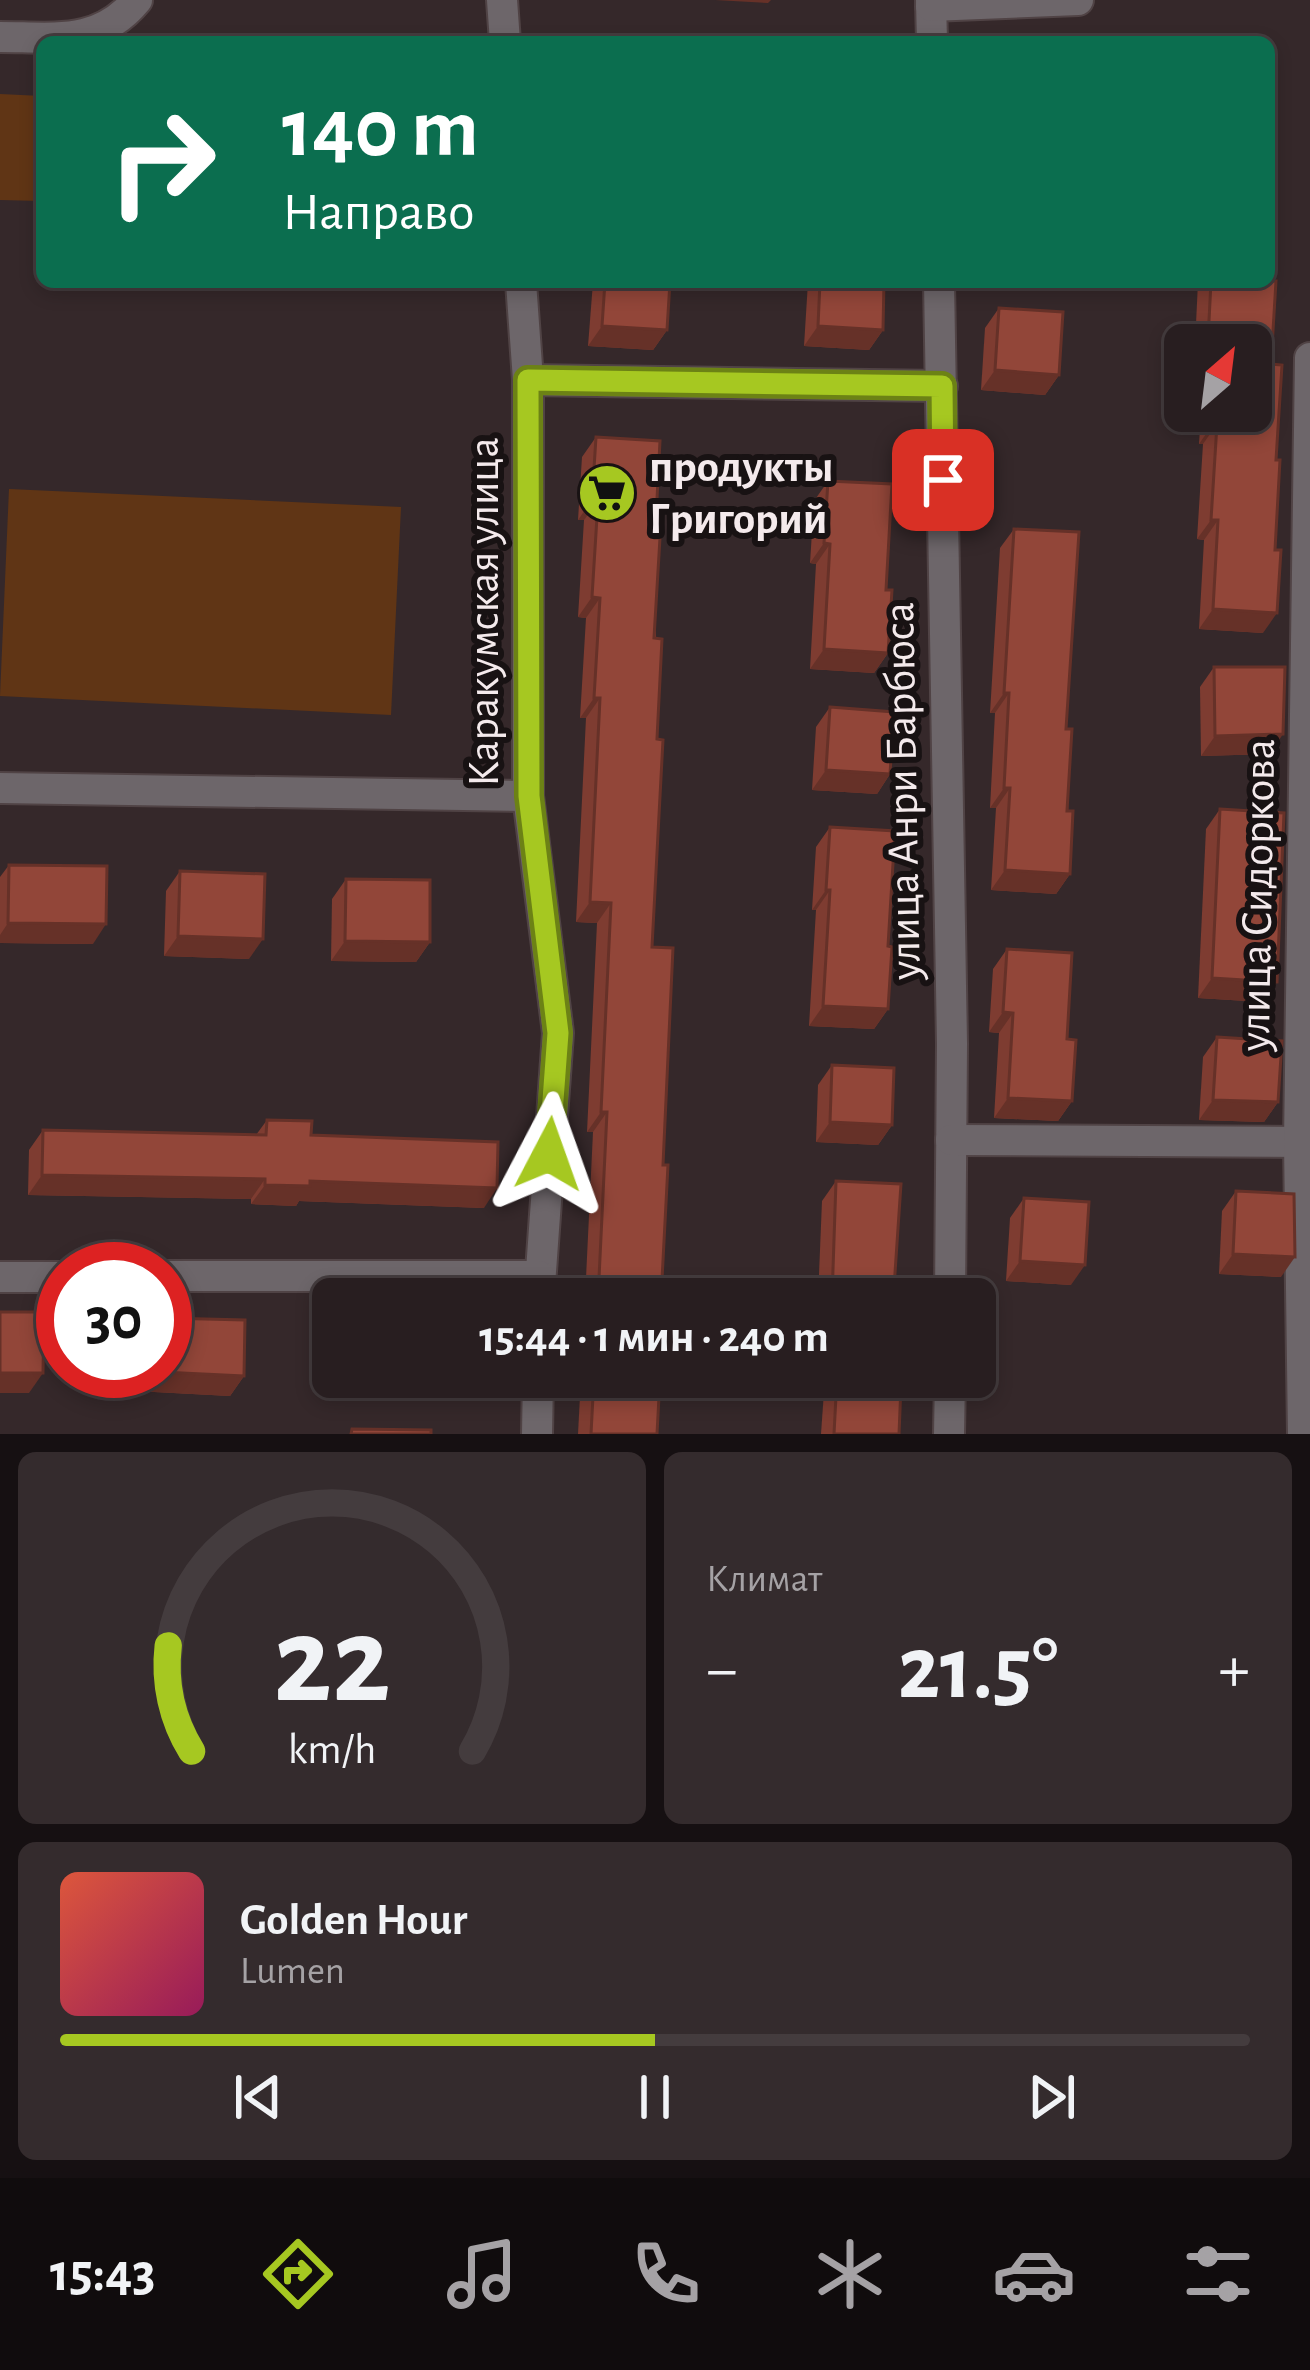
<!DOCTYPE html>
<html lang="ru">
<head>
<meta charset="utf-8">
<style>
	:root { --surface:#281e20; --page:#342b2d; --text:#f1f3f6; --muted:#a5a2a5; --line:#443c3e; --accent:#a6c821 }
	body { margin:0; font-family:"Alegreya Sans",sans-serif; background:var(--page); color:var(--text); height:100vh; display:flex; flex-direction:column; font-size:45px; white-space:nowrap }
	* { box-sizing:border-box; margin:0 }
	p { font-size:39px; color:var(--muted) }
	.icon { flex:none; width:66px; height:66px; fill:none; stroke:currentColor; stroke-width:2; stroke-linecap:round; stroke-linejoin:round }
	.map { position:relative; height:1434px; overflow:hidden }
	.details { display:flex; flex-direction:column; gap:18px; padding:18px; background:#161012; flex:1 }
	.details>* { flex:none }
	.guide { position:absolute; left:36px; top:36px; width:1239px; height:252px; border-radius:18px; box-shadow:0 6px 18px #0003,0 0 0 3px var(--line); background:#0b6e4f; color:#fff; overflow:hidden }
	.needle { width:78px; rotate:28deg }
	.fabs { position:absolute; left:1164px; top:324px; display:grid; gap:24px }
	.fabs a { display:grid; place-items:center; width:108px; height:108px; border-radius:18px; background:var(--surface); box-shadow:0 6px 18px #0003,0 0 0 3px var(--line); font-size:60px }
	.speed { position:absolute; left:36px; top:1242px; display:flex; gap:24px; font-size:60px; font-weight:700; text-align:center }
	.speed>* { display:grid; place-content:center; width:156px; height:156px; border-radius:50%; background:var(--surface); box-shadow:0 6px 18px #0003,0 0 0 3px var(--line); line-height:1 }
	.speed .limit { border:18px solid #d22; background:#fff; color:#111 }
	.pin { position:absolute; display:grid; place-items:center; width:102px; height:102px; color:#fff; margin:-51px; border-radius:24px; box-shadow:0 6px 18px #0006 }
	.me { position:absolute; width:132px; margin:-66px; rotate:4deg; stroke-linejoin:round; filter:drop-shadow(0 0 9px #0008) }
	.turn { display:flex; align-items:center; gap:42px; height:252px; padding:0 48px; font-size:54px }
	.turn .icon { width:156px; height:156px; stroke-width:2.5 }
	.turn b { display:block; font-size:84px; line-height:102px }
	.big { font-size:90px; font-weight:700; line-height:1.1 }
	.details .widget { flex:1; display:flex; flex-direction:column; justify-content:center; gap:18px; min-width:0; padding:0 42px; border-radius:18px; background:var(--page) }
	.details .dial { align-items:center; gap:0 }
	.dial svg { height:312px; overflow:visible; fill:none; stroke:var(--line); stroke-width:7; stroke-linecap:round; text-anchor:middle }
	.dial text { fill:var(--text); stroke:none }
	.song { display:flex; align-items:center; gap:36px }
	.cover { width:144px; height:144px; border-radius:18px; background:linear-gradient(135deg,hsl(10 70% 55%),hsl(330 70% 35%)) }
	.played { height:12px; border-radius:6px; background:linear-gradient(90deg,var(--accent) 50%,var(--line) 50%) }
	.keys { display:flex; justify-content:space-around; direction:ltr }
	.heat { display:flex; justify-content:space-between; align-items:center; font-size:66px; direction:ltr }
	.details .tiles { flex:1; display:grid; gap:18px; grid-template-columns:1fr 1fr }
	.widget:last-child { grid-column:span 2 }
	.trip { position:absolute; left:312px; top:1278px; width:684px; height:120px; border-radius:18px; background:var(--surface); box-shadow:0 6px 18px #0003,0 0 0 3px var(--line); font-weight:700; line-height:120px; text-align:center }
	.menu { display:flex; height:192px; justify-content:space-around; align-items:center; background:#100c0d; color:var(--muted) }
	.menu .icon { width:84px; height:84px }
	.menu .active { color:var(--accent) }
	.menu b { font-size:54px; color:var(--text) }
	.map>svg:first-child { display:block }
	.green { fill:#603515 }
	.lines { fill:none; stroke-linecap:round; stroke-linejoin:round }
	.street-casing { stroke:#504345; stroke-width:34 }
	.street { stroke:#6d666a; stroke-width:30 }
	.wall { fill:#7e3c31 }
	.shaded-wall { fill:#663128 }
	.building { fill:#924639; stroke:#663128; stroke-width:3 }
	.route-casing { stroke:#6c8215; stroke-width:30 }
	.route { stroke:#a6c821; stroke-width:21 }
	.labels { text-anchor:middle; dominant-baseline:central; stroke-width:12; stroke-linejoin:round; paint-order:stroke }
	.poi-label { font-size:45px; font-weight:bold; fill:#f4eaec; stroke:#181213; text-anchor:start }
	.street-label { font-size:45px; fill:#f4eaec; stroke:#181213 }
</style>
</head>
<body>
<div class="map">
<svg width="1310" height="1434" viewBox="0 0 1310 1434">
	<rect width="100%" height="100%" fill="#35282a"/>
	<!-- green -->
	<g class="green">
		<polygon points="0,94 42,96 42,201 0,200"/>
		<polygon points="9,489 401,507 391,715 0,696"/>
	</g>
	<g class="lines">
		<!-- street casing -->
		<g class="street-casing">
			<g id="street">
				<polyline points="502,0 505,42"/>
				<polyline points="931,0 932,42"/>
				<polyline points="931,6 1078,0"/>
				<path d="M 0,37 C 54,37 99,46 137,0"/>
				<polyline points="521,282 528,380 528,796 558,1033 539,1299"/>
				<polyline points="939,282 952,1044 950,1299"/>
				<polyline points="528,380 942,386"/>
				<polyline points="0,788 528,796"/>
				<polyline points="951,1140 1310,1142"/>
				<polyline points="165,1276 539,1276"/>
				<polyline points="0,1277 63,1277"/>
				<polyline points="537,1434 538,1377"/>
				<polyline points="949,1434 950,1377"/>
				<polyline points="1303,1434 1299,1142 1310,358"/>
			</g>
		</g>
		<!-- street -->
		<use href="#street" class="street"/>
	</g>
	<!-- wall -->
	<g class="wall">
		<polygon points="593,282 670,282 667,330 653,350 588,346"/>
		<polygon points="808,282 884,282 883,330 869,350 804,346"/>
		<polygon points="1198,282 1269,282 1271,364 1263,633 1199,629 1204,540 1197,539 1203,444 1199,444 1201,411 1251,411 1251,345 1195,345"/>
		<polygon points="999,308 1059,375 1045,395 981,390 985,328"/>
		<polygon points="596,437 655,538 657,739 652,947 663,1165 661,1299 585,1299 593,1132 587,1132 597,923 576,922 586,718 580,718 586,618 578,617 584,520 578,520 582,457"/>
		<polygon points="828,481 886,590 888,653 874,673 810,669 816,564 810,563 814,501"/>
		<polygon points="1014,529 1066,729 1070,874 1056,894 991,890 996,808 990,808 995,713 990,713 1000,548"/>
		<polygon points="1214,667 1270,754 1201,756 1200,687"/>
		<polygon points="830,707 890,774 877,794 812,790 816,727"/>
		<polygon points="1220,809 1277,982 1263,1002 1198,998 1206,829"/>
		<polygon points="830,827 888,946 888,1009 874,1029 809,1026 816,910 812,910 816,847"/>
		<polygon points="9,865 93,944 0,943 0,877"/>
		<polygon points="180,871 249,959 164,956 166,891"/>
		<polygon points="346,879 430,942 416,962 331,961 332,899"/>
		<polygon points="1007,949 1067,1039 1072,1101 1058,1121 994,1118 999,1033 989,1032 993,969"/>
		<polygon points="1217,1037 1278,1102 1264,1122 1199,1120 1203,1057"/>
		<polygon points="832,1065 892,1125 878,1145 816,1142 818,1085"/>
		<polygon points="267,1120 311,1135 484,1208 299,1201 296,1206 251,1204 251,1199 28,1195 29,1150 43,1130 256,1135"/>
		<polygon points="836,1181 894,1288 898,1299 818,1299 822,1201"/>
		<polygon points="1236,1191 1281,1277 1219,1274 1222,1211"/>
		<polygon points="1024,1198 1071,1285 1006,1281 1010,1218"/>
		<polygon points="97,1371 165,1371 244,1376 230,1396 97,1389"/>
		<polygon points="581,1377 657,1377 657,1434 578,1434"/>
		<polygon points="825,1377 893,1377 899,1434 821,1434"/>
	</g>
	<!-- shaded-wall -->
	<g class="shaded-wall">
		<polygon points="715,0 771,0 768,3"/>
		<polygon points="602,326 667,330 653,350 588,346"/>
		<polygon points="818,326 883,330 869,350 804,346"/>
		<polygon points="995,370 1059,375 1045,395 981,390"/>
		<polygon points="1213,424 1217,424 1203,444 1199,444"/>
		<polygon points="592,500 598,501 584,520 578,520"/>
		<polygon points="1211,520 1218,520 1204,540 1197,539"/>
		<polygon points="824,543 830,544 816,564 810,563"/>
		<polygon points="592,597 600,598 586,618 578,617"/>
		<polygon points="1213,609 1277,613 1263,633 1199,629"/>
		<polygon points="824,649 888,653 874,673 810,669"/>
		<polygon points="1004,693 1009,693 995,713 990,713"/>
		<polygon points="594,698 600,698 586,718 580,718"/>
		<polygon points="1283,734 1270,754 1201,756 1215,736"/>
		<polygon points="826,770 890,774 877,794 812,790"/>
		<polygon points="1004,788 1010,788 996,808 990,808"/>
		<polygon points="1005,870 1070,874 1056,894 991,890"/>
		<polygon points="826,890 830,890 816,910 812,910"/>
		<polygon points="590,902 611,903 597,923 576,922"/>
		<polygon points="8,923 106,924 93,944 0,943 0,935"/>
		<polygon points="178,936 263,939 249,959 164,956"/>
		<polygon points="345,941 430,942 416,962 331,961"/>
		<polygon points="1212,978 1277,982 1263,1002 1198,998"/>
		<polygon points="823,1006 888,1009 874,1029 809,1026"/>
		<polygon points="1003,1012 1013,1013 999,1033 989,1032"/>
		<polygon points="1008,1098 1072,1101 1058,1121 994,1118"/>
		<polygon points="1213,1100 1278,1102 1264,1122 1199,1120"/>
		<polygon points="601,1112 607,1112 593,1132 587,1132"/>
		<polygon points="830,1122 892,1125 878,1145 816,1142"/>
		<polygon points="42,1175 265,1179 251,1199 28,1195"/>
		<polygon points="310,1181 497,1188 484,1208 299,1201 296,1206 251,1204 265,1185"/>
		<polygon points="1233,1254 1295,1257 1281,1277 1219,1274"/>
		<polygon points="1020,1261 1085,1265 1071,1285 1006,1281"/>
		<polygon points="109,1371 141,1371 244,1376 230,1396 97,1389"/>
		<polygon points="0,1373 43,1373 29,1393 0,1393"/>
	</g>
	<!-- building -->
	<g class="building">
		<polygon points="1276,281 1271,364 1282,365 1276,460 1280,460 1275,550 1281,550 1277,613 1213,609 1218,520 1211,520 1217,424 1213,424 1214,411 1251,411 1251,345 1218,345 1218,340 1208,340 1211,282"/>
		<polygon points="605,282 670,282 667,330 602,326"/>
		<polygon points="820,282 884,282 883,330 818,326"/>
		<polygon points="999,308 1063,312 1059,375 995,370"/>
		<polygon points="596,437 660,441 655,538 660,538 654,638 662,639 657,739 663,740 652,947 673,948 663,1165 668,1165 661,1299 598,1299 607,1112 601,1112 611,903 590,902 600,698 594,698 600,598 592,597 598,501 592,500"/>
		<polygon points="828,481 892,484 886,590 892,590 888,653 824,649 830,544 824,543"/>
		<polygon points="1014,529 1079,532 1066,729 1072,729 1067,811 1073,811 1070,874 1005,870 1010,788 1004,788 1009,693 1004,693"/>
		<polygon points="1214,667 1285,667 1283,734 1215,736"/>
		<polygon points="830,707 894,712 890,774 826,770"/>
		<polygon points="1220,809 1284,813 1277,982 1212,978"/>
		<polygon points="830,827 895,831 888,946 892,947 888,1009 823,1006 830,890 826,890"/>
		<polygon points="9,865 107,866 106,924 8,923"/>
		<polygon points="180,871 265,874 263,939 178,936"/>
		<polygon points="346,879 430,880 430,942 345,941"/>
		<polygon points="1007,949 1072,953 1067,1039 1076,1040 1072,1101 1008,1098 1013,1013 1003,1012"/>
		<polygon points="1217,1037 1282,1041 1278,1102 1213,1100"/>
		<polygon points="832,1065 894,1068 892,1125 830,1122"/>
		<polygon points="267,1120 312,1121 311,1135 498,1142 497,1188 310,1181 310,1186 265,1185 265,1179 42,1175 43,1130 266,1135"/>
		<polygon points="836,1181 901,1184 894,1288 898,1289 898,1299 832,1299"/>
		<polygon points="1236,1191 1294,1194 1295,1257 1233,1254"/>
		<polygon points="1024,1198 1089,1202 1085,1265 1020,1261"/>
		<polygon points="0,1312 44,1312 43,1373 0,1373"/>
		<polygon points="165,1318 245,1320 244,1376 141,1371 165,1371"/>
		<polygon points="594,1377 660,1378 657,1434 591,1434"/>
		<polygon points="837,1377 893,1377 893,1386 901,1386 899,1434 834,1434"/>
		<polygon points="352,1429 431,1430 431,1434 351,1434"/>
	</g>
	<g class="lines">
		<!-- route casing -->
		<g class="route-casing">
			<polyline id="route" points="549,1154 558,1033 529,796 528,380 942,386 943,480"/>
		</g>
		<!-- route -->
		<use href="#route" class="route"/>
	</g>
	<!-- icons -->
	<defs>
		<g id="supermarket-disc" transform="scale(3)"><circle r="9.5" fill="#a6c821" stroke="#181213"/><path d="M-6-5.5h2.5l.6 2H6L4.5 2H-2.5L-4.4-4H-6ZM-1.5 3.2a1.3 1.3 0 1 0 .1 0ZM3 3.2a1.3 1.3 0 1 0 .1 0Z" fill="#111"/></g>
	</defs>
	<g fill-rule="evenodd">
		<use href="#supermarket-disc" x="607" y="493"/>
	</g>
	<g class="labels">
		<!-- poi labels -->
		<g class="poi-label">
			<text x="649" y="467">продукты<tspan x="649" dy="52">Григорий</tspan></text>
		</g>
		<!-- street labels -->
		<g class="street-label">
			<text transform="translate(484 612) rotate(-90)">Каракумская улица</text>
			<text transform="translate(903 791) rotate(-91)">улица Анри Барбюса</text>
			<text transform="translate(1258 895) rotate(-89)">улица Сидоркова</text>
		</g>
	</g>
</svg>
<div class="fabs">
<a><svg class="needle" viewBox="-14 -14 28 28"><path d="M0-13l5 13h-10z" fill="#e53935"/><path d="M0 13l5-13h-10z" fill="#a5a2a5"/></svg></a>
</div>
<div class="speed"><div class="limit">30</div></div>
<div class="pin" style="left:943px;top:480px;background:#d93025"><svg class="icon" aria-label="arrive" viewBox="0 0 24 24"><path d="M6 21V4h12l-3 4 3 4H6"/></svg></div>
<svg class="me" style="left:549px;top:1154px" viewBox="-20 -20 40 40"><path d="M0-17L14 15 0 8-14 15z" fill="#a6c821" stroke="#fff" stroke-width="4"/></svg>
<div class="trip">15:44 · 1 мин · 240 m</div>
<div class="guide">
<div class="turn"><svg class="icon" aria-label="right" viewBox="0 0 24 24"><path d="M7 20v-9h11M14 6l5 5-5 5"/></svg><div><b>140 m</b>Направо</div></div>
</div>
</div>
<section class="details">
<div class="tiles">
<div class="widget dial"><svg viewBox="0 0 100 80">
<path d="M14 69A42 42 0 1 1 86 69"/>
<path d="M14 69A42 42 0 0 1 8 42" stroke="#a6c821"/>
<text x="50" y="56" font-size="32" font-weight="700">22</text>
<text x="50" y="72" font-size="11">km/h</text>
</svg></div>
<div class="widget"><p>Климат</p>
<div class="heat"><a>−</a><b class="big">21.5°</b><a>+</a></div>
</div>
<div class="widget">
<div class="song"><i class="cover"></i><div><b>Golden Hour</b><p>Lumen</p></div></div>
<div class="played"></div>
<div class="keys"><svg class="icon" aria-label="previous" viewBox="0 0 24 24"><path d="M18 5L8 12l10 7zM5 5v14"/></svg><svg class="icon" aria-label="pause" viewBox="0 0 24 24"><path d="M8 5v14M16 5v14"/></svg><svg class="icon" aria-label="next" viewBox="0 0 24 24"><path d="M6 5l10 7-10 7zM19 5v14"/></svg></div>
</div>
</div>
</section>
<nav class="menu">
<b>15:43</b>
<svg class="icon active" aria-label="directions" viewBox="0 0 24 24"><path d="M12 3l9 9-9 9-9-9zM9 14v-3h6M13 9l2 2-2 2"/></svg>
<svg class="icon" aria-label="music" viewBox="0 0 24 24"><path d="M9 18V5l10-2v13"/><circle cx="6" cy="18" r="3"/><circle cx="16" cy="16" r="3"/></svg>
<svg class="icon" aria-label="phone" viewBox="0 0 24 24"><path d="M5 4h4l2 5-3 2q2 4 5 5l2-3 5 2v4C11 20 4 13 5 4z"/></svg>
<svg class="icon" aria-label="climate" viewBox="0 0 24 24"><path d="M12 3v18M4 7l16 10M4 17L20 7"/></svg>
<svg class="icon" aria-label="car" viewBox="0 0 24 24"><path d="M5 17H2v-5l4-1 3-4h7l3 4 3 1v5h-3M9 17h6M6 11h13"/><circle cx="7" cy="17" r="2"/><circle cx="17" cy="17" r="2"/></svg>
<svg class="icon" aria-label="filters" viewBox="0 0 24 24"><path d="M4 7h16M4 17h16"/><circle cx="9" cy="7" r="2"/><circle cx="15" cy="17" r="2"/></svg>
</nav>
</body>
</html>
